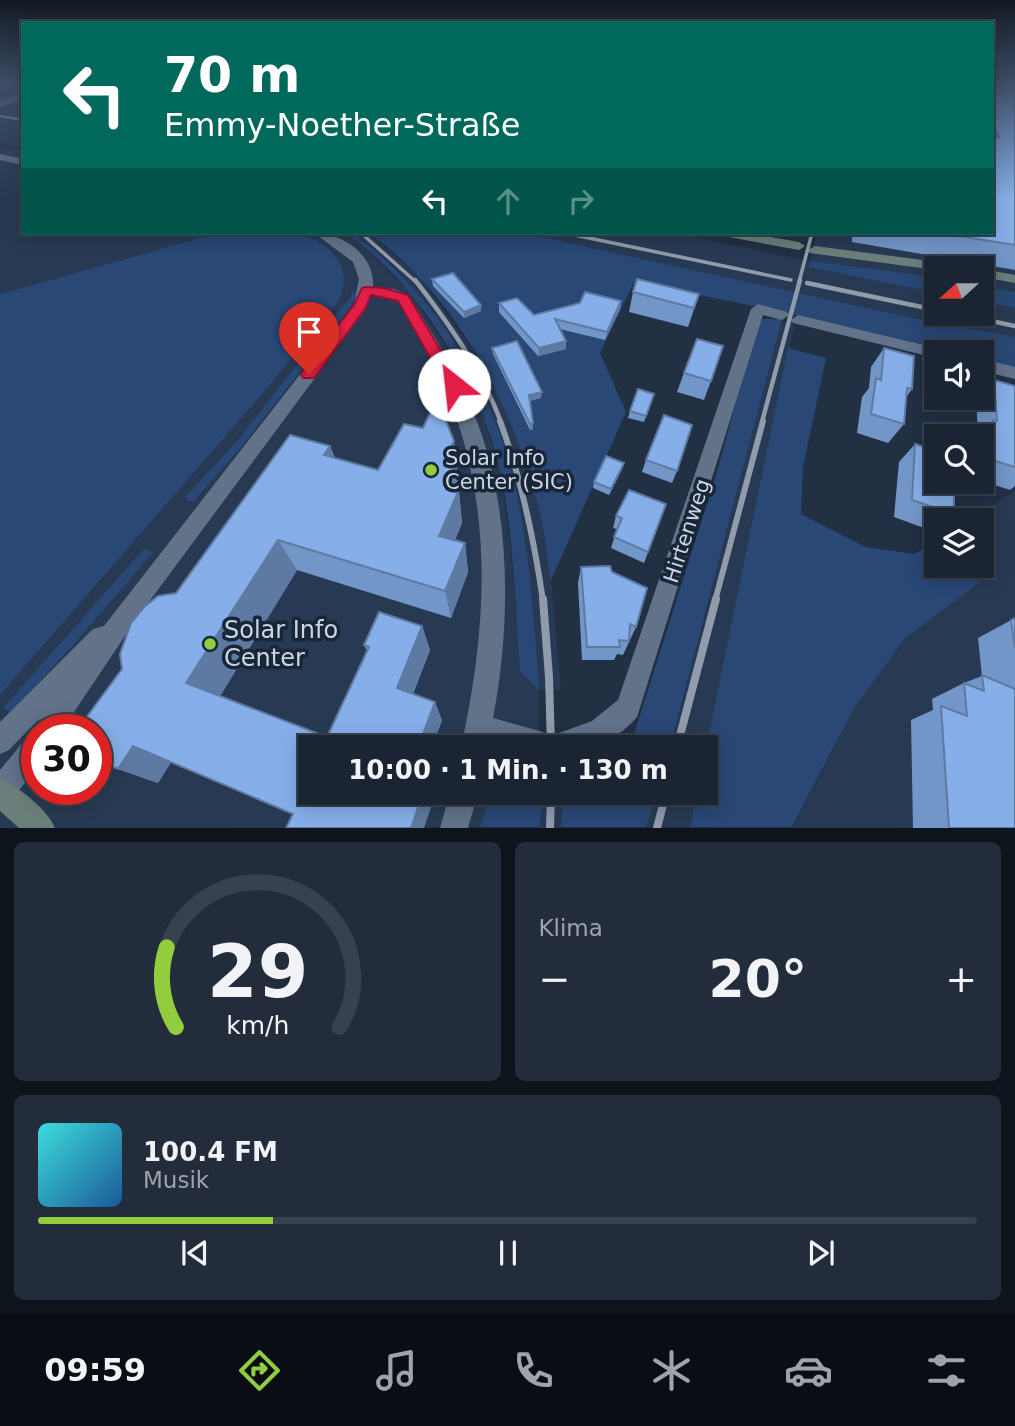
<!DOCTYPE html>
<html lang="de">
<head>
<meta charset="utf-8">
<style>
	:root { --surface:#1a2433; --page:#232c3b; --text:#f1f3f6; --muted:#9fa4ac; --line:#38414e; --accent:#92cd3e }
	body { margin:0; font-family:"DejaVu Sans",sans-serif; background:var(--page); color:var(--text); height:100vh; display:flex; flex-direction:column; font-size:26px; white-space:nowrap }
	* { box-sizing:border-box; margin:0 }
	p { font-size:23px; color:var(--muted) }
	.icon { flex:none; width:38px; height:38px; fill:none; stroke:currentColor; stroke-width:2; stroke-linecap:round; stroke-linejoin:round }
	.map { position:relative; height:828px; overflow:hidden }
	.drawer { display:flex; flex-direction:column; gap:14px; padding:14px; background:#0e141c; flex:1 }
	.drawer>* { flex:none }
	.top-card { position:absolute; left:21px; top:21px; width:973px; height:214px; border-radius:0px; box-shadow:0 4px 18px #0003,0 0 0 2px var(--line); background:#00695c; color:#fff; overflow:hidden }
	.needle { width:46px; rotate:249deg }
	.buttons { position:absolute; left:924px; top:256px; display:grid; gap:14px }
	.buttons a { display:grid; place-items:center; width:70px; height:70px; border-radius:0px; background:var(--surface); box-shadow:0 4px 18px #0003,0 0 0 2px var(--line); font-size:35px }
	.speed { position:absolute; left:21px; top:714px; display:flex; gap:14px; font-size:35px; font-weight:700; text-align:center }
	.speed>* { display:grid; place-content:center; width:91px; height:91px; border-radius:50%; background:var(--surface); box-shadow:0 4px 18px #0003,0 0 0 2px var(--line); line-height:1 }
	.speed .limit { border:10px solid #d22; background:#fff; color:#111 }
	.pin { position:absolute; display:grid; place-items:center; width:60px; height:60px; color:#fff; margin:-72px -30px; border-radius:50% 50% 50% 0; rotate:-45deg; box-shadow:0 0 7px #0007 }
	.pin .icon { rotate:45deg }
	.me { position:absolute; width:77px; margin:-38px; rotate:331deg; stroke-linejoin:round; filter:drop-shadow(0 0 5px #0008) }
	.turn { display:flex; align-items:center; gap:24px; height:147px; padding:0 28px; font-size:32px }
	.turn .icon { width:91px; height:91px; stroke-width:2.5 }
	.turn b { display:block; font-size:49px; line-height:60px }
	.lanes { display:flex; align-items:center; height:66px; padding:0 28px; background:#0003; justify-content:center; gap:35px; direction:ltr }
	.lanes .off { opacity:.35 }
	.big { font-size:52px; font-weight:700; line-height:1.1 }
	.drawer .widget { flex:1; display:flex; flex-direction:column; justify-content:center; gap:10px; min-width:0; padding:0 24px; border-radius:10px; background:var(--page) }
	.drawer .dial { align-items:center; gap:0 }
	.dial svg { height:182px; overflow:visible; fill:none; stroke:var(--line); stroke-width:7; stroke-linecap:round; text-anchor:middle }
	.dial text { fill:var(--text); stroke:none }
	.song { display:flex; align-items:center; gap:21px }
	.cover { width:84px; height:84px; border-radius:10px; background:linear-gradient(135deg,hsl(180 70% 55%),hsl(210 70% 35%)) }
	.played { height:7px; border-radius:4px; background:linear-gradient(90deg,var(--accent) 25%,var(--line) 25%) }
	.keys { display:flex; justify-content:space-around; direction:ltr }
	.heat { display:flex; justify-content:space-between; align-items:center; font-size:38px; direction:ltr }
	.drawer .tiles { flex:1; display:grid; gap:14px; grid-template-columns:1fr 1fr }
	.widget:last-child { grid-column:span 2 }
	.trip { position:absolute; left:298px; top:735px; width:420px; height:70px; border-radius:0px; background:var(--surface); box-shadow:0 4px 18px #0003,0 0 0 2px var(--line); font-weight:700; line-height:70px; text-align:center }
	.tab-bar { display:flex; height:112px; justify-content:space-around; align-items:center; background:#0a0e14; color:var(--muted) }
	.tab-bar .icon { width:49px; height:49px }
	.tab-bar .current { color:var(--accent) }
	.tab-bar b { font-size:32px; color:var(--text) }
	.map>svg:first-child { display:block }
	.built { fill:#283a53; fill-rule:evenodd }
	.green { fill:#294876 }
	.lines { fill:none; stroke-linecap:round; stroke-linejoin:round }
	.street { fill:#627289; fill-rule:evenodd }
	.secondary { fill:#6a7f7a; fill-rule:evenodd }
	.rail-far4 { stroke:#909bab; stroke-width:2.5 }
	.rail-far3 { stroke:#909bab; stroke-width:3.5 }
	.rail-far2 { stroke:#909bab; stroke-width:4.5 }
	.rail-far1 { stroke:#909bab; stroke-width:6 }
	.rail { stroke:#909bab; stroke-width:8 }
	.wall { fill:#7396c8 }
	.shaded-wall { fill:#5e7aa2 }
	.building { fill:#86aee8; stroke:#5e7aa2; stroke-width:2 }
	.route { fill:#e11d48; stroke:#92132f; stroke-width:2 }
	.poi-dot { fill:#92cd3e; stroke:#192639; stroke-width:2.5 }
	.labels { text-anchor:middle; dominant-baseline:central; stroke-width:7; stroke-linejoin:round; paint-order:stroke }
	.poi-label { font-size:21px; fill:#ccd5e2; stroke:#192639; text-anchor:start }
	.street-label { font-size:21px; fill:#ccd5e2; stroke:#192639 }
	.near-poi-label { font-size:24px; fill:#ccd5e2; stroke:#192639; text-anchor:start }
</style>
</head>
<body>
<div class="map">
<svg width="1015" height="828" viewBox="0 0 1015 828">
	<rect width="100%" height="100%" fill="#223044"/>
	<!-- built -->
	<g class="built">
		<polygon points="1015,84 1015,292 982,286 982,268 936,268 936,277 811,261 809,267 936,293 936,313 982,313 982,302 1015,308 1015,337 922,320 523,233 673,233 810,261 816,238 801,233 992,233"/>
		<polygon points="23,91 23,148 0,143 0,99"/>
		<polygon points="0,147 23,151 23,233 218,233 0,294"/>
		<path d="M 294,233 L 346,233 L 359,241 L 410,293 L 456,360 L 469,383 L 486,424 L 500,468 L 512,564 L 520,671 L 538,689 L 533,601 L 519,511 L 490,410 L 461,355 L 424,301 L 391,263 L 352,233 L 369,233 L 420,278 L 488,371 L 515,431 L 538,503 L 551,580 L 561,690 L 539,690 L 538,747 L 310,747 L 310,793 L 491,793 L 480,827 L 0,828 L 0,695 L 258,399 L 339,301 L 317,242 ZM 350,293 L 352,305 L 344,316 L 243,445 L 194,501 L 188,501 L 186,497 L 238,440 L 344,307 ZM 152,552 L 90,626 L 4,707 L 82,621 ZM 37,730 L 96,730 L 96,789 L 37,789 Z"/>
		<polygon points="781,322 794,326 705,753 705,747 670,747"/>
		<polygon points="1015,491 1015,827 793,828 853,710 905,638 979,582 966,565 982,565 982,520 969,520"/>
		<polygon points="542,793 563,793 561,827 540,828"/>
		<polygon points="657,793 697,793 690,827 646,827"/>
	</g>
	<!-- green -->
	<g class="green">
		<path d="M 218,233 C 241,233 275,228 296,233 C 331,242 354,266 339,301 L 258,399 L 0,695 L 0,294 Z"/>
		<path d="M 346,233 L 352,233 C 425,284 486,377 509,463 C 529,536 534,614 539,690 L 520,671 C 515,605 514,535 500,470 C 483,387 416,281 346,233 Z"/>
		<path d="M 369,233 L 523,233 L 922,320 L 1015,337 L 1015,370 L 982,362 L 982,352 L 940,352 L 784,312 L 634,282 L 600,353 L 626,412 L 551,580 C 546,554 544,526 537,501 C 508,397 457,297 369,233 Z"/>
		<polygon points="810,261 936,277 936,293 809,267"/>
		<polygon points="982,286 1015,292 1015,308 982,302"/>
		<polygon points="354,292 357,293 352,305 243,445 194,501 188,501 185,497 238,440"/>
		<polygon points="764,319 782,319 670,747 630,747 718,469 757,324"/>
		<polygon points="788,348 826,358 803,467 801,514 865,547 914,554 936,543 936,565 966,565 980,582 905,638 853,710 792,827 690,827 697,793 705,793 705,753"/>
		<polygon points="144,549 153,552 90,626 22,701 9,712 4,707"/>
		<polygon points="491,793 542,793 540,827 480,827"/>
		<polygon points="563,793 657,793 646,827 561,827"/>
	</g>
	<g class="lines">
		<!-- street -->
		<g class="street">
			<polygon points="23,93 23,99 0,107 0,101"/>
			<polygon points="0,154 23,159 23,165 0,160"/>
			<path d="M 314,233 C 343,233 375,255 373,287 L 394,289 L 408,295 C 435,336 462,380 479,427 C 511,516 511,625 493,718 L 543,732 L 547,741 L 545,747 L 507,747 L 488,742 L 487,747 L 461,747 C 491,611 495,477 427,351 C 421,340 403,302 392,298 C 386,296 378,296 371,296 L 366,309 L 137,618 L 62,730 L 37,730 L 37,767 L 10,802 L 0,806 L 0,770 L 28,736 L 35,733 L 39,719 L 9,750 L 0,754 L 0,722 L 93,629 L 104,626 L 354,305 L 359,279 L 353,262 Z"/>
			<path d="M 758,304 L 787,312 L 789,315 L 782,320 L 763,315 L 637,717 C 612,745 593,747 557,747 L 555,742 L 559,733 L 592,721 L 618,700 L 751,309 Z"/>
			<polygon points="798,315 936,348 943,352 936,352 936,358 793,323 791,320"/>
			<polygon points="982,359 1015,367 1015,379 982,371"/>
			<polygon points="450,793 478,793 468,828 440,828"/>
		</g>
		<!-- secondary -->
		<g class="secondary">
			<polygon points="723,233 748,233 799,242 805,246 799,250 729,237"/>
			<polygon points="815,246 953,264 960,268 936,268 936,270 810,253 808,250"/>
			<polygon points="982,269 1015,275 1015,283 982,277"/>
			<path d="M 0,779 C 19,787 47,809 55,828 L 19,828 L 0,811 Z"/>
		</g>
		<!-- rail-far4 -->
		<polyline class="rail-far4" points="0,116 23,120"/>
		<!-- rail-far3 -->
		<g class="rail-far3">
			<polyline points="361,233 416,282"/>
			<polyline points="565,233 791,280"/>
			<polyline points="799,282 812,233"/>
		</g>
		<!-- rail-far2 -->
		<g class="rail-far2">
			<path d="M 415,280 C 450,325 481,369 501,422"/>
			<polyline points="807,283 936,310"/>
			<polyline points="954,313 1015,326"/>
			<polyline points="762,422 800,280"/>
		</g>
		<!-- rail-far1 -->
		<g class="rail-far1">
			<path d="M 500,421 C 522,480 534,539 543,601"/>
			<polyline points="715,601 763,421"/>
		</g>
		<!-- rail -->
		<g class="rail">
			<polyline points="543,599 549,677 551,747"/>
			<polyline points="677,747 716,599"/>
			<polyline points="550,828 551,793"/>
			<polyline points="657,828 666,793"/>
		</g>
	</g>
	<!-- wall -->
	<g class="wall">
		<polygon points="992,84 1015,84 1015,270 852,242 852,233 992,233"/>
		<polygon points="432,279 481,305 481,311 464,318 433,286"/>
		<polygon points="633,292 699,294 688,327 629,312"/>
		<polygon points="621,301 620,309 605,340 560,329 566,349 538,356 499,312 499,303 534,315"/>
		<polygon points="492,348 541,398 530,401 533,423 533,430 530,430 493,354"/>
		<polygon points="884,348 912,389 907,396 904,424 888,443 857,433 862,397 869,388 871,367"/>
		<polygon points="684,373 711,381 704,400 677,392"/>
		<polygon points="994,380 1015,386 1015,486 1010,490 982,481 982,436 977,436 978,434 976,399 978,397 982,397 982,393"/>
		<polygon points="654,394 644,422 628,418 630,411"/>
		<polygon points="454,441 462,523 455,540 465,543 468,572 451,618 297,570 220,696 327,737 367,651 364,645 422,626 430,650 413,694 435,702 442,721 293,814 171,762 158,783 118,769 330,446 335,458 378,470"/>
		<polygon points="915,444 954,514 948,520 936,520 936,530 935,532 894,517 899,462"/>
		<polygon points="646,460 677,471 672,483 642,472"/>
		<polygon points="622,469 609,495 593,488 594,482"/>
		<polygon points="666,504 644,563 611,548 617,529 613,528 616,516"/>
		<polygon points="581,567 612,572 636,627 623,655 617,654 614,660 582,660 578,583"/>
		<polygon points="1015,618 1015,828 913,828 911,720 933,710 932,699 964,683 982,676 978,638"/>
	</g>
	<!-- shaded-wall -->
	<g class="shaded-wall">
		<polygon points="621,301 620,309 605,340 607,332"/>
		<polygon points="481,305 481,311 464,318 464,312"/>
		<polygon points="566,341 566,349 538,356 539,348"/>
		<polygon points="542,392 541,398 529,401 529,395"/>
		<polygon points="533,423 533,430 530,430 530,424"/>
		<polygon points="454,441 462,523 444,565 439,536 446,489 444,462"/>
		<polygon points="330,446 343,478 324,455"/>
		<polygon points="624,463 622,469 609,495 611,489"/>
		<polygon points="278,540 297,570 216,703 186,683"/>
		<polygon points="465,543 468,572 451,618 445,591"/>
		<polygon points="422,626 430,650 407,708 397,688"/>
		<polygon points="435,702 442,721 432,747 418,747"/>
		<polygon points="133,746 171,762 158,783 118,769"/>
		<polygon points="423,793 436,793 424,828 411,828"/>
	</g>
	<!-- building -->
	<g class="building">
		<polygon points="992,84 1015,84 1015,245 940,233 992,233 992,137 999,137 992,124"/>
		<polygon points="453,273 481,305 464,312 432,279"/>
		<polygon points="637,279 699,294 694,308 633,292"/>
		<polygon points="585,292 621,301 607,332 555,319 566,341 539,348 499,303 517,298 534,315 580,303"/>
		<polygon points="697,339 723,346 711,381 684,373"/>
		<polygon points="517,341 542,392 529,395 533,423 530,424 492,348"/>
		<polygon points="884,348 914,356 912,389 907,388 904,424 871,414 876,378 881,380"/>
		<polygon points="994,380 1015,386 1015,467 995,461 992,430 993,420 997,421"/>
		<polygon points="638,389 654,394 646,416 630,411"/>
		<polygon points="437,398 454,441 444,462 456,465 446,489 458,492 439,536 465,543 445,591 278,540 186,683 327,737 369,647 364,645 379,612 422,626 397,688 435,702 418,747 310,747 310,793 423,793 411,828 286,828 293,814 133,746 118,769 96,760 96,730 77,730 122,669 120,654 131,623 144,607 158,596 176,593 290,435 330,446 324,455 378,470 404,424 423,428"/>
		<polygon points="664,415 692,425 677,471 646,460"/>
		<polygon points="915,444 936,451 936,481 954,481 954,514 912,500"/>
		<polygon points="606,456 624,463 611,489 594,482"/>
		<polygon points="629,490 666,504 648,552 614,537 622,518 616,516"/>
		<polygon points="610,566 612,572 647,588 636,627 630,624 629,641 619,640 620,647 587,647 581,567"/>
		<polygon points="1015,618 1015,648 1011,620"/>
		<polygon points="982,675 1015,689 1015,828 949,828 941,706 967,716 964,683 984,691"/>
	</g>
	<!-- sky -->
	<linearGradient id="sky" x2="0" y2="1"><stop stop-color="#131a25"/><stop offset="0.42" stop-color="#3e4e67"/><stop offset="1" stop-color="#3e4e67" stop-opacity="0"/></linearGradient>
	<rect width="1015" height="199" fill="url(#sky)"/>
	<!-- route -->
	<polygon class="route" points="366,287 384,288 408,295 461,385 459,389 448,389 398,301 371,295 365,309 314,378 303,378 301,374 303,371 354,305 362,288"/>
	<!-- markers -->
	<g class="poi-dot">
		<circle cx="431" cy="470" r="7"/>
		<circle cx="210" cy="644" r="7"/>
	</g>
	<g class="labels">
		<!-- poi labels -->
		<g class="poi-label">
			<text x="445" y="458">Solar Info<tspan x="445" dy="24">Center (SIC)</tspan></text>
		</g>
		<!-- street labels -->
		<g class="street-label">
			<text transform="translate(687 531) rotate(-72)">Hirtenweg</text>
		</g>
		<!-- near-poi labels -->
		<g class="near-poi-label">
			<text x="224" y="630">Solar Info<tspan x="224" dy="28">Center</tspan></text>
		</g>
	</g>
</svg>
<div class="buttons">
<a><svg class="needle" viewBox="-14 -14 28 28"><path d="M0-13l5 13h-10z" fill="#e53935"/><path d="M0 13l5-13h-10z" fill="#9fa4ac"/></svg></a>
<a><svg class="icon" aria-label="sound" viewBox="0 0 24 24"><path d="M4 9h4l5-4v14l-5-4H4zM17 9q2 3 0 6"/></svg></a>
<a><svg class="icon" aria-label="search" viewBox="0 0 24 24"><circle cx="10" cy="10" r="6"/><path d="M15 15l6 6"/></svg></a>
<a><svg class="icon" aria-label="layers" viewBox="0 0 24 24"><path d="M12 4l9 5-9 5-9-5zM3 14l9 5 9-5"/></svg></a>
</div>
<div class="speed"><div class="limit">30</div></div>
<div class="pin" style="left:309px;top:374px;background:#d93025"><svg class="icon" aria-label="arrive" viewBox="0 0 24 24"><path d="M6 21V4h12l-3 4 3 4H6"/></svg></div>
<svg class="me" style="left:454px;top:385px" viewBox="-20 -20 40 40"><circle r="19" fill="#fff"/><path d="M0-13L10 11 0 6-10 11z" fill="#e11d48"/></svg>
<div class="trip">10:00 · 1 Min. · 130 m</div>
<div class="top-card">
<div class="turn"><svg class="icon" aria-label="left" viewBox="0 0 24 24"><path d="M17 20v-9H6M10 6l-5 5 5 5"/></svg><div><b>70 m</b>Emmy-Noether-Straße</div></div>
<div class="lanes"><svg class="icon" aria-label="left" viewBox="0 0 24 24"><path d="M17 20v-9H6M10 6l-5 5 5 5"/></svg><svg class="icon off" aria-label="ahead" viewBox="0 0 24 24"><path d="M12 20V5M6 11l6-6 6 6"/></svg><svg class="icon off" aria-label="right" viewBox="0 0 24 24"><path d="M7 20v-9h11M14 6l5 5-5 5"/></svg></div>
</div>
</div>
<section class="drawer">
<div class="tiles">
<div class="widget dial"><svg viewBox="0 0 100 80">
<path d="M14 69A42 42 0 1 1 86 69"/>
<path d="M14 69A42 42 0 0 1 10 34" stroke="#92cd3e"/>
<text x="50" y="56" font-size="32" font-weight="700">29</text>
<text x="50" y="72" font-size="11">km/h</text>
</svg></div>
<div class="widget"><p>Klima</p>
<div class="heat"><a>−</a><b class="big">20°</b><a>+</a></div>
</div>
<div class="widget">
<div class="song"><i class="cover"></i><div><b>100.4 FM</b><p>Musik</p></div></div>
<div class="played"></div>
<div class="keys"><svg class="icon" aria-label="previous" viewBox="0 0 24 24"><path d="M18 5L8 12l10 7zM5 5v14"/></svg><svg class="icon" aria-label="pause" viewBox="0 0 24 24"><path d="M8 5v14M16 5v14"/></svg><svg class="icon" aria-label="next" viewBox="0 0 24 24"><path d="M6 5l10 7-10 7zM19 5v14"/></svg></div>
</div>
</div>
</section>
<nav class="tab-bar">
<b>09:59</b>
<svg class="icon current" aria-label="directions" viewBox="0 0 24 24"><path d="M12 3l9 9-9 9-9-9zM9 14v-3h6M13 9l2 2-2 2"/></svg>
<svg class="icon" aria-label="music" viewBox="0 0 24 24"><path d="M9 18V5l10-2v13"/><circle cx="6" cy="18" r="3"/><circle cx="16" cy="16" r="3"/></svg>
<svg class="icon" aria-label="phone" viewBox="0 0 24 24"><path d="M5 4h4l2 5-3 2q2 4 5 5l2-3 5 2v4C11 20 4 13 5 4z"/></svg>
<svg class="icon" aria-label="climate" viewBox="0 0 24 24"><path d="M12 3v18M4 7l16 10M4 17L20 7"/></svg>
<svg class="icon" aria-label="car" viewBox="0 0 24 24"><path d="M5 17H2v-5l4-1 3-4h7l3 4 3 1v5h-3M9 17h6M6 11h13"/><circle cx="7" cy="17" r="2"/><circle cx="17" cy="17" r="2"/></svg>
<svg class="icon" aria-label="filters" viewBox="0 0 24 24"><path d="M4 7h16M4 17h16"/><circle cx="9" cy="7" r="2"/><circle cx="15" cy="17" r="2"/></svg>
</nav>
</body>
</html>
